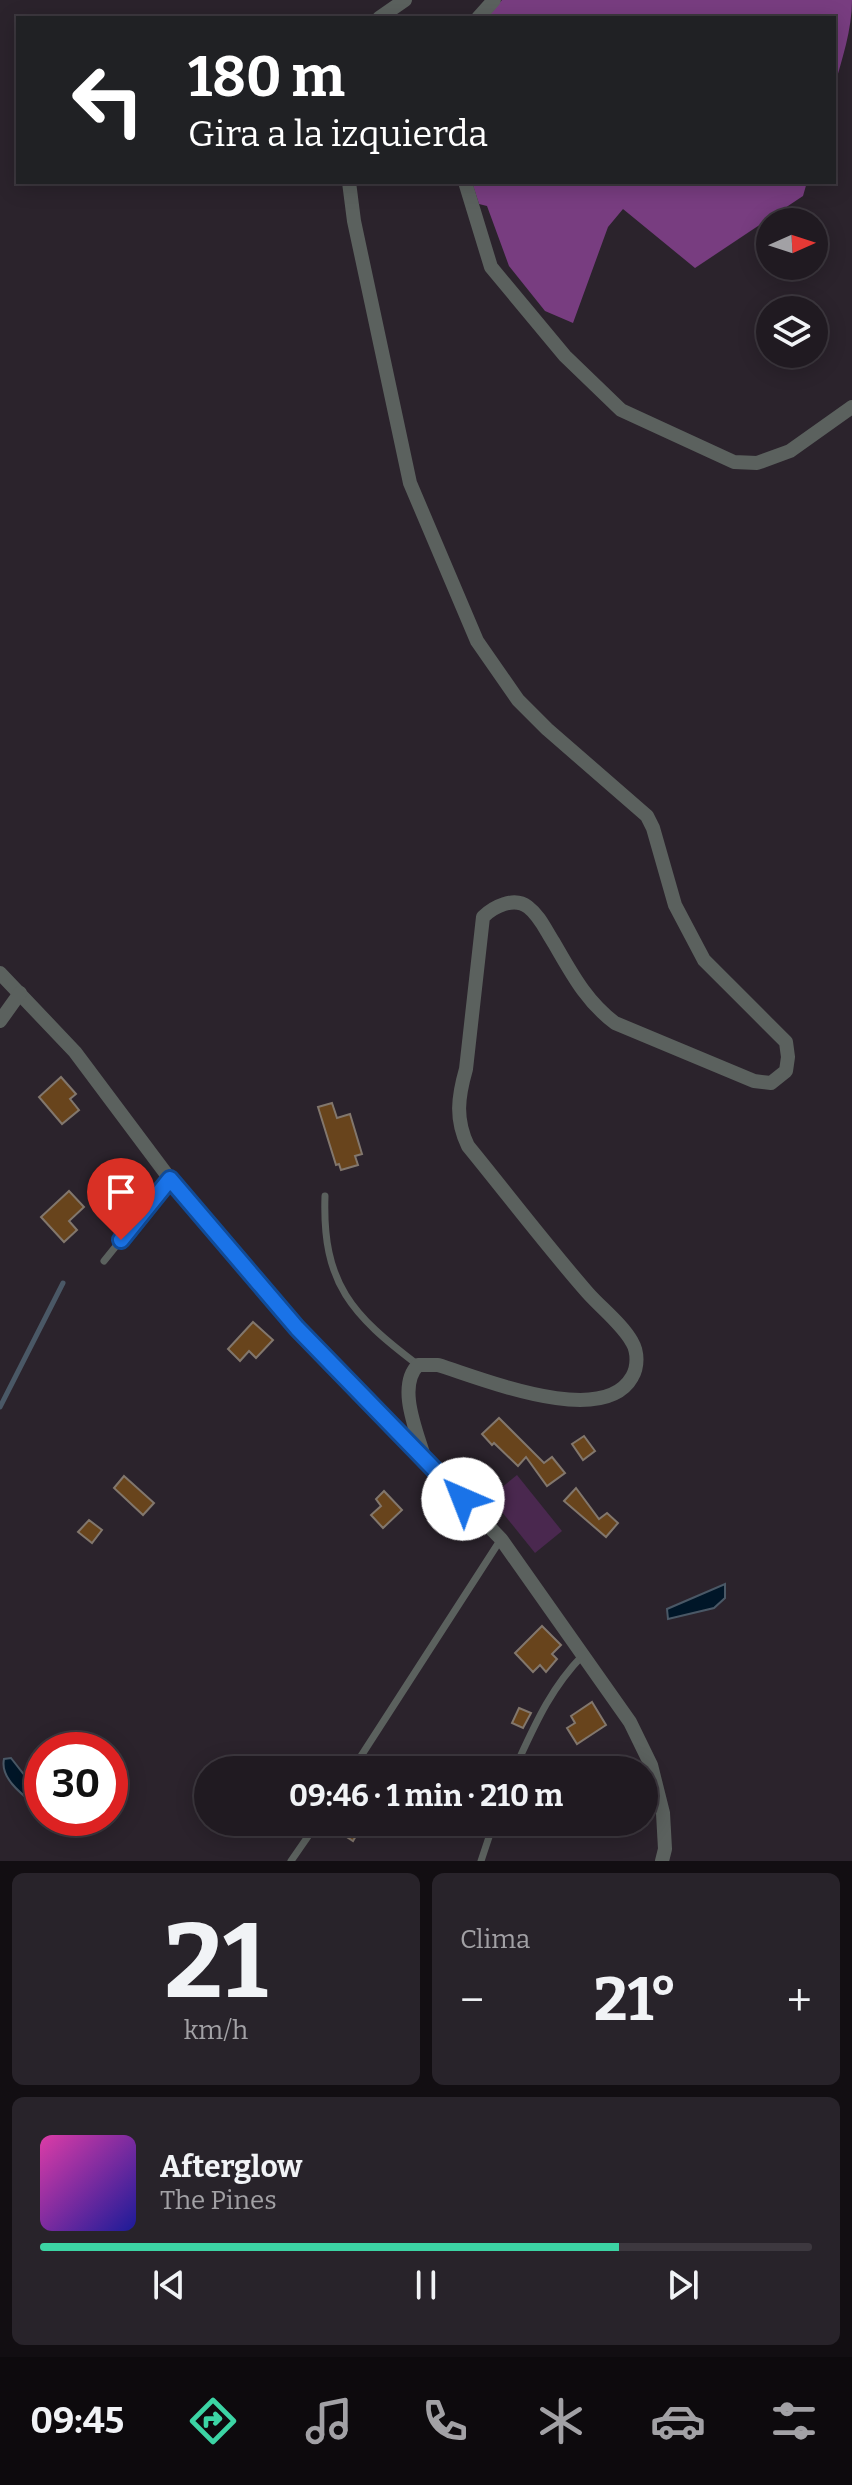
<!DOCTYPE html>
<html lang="es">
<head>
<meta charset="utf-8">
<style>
	:root { --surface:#201a21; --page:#28232a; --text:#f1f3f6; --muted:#a2a1a5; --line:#3d383f; --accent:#3cd4a4 }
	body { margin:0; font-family:Bitter,serif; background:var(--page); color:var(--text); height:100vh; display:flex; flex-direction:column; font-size:30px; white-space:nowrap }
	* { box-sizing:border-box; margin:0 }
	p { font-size:26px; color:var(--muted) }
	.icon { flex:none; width:44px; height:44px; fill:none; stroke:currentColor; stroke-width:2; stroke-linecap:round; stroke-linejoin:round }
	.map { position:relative; height:1861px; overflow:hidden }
	.details { display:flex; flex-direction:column; gap:12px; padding:12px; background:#120e12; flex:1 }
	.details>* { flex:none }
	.top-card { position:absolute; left:16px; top:16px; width:820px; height:168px; border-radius:0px; box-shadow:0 4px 20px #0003,0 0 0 2px var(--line); background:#202124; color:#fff; overflow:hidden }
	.needle { width:52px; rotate:87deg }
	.tools { position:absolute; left:756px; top:208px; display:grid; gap:16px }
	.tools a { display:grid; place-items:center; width:72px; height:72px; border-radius:50%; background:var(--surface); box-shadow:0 4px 20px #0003,0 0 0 2px var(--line); font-size:40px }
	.speed { position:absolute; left:24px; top:1732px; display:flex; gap:16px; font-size:40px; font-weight:700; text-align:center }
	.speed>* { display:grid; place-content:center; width:104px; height:104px; border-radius:50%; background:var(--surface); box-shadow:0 4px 20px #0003,0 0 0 2px var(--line); line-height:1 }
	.speed .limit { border:12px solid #d22; background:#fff; color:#111 }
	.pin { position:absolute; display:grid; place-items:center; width:68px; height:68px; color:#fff; margin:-82px -34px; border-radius:50% 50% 50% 0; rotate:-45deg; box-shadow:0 0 8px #0007 }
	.pin .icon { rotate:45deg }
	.me { position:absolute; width:88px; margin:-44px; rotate:316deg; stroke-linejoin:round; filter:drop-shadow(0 0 6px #0008) }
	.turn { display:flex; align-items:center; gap:28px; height:168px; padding:0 40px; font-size:36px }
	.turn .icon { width:104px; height:104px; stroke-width:2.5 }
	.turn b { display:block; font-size:56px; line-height:68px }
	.big { font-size:60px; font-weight:700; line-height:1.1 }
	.details .card { flex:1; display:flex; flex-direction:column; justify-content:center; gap:12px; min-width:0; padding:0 28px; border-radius:12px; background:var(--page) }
	.details .dial { align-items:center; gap:0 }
	.dial b { font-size:104px; line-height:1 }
	.song { display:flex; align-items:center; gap:24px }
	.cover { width:96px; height:96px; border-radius:12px; background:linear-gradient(135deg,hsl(320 70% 55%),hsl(240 70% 35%)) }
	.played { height:8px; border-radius:4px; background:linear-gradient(90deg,var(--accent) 75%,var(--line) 75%) }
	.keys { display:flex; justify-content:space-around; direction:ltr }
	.heat { display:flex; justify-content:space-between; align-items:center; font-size:44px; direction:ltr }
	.details .tiles { flex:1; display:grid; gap:12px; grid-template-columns:1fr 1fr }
	.card:last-child { grid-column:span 2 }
	.trip { position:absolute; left:194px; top:1756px; width:464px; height:80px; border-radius:40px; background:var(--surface); box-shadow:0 4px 20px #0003,0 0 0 2px var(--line); font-weight:700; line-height:80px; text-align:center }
	.tabs { display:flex; height:128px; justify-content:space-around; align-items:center; background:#0d0a0d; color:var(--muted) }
	.tabs .icon { width:56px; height:56px }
	.tabs .on { color:var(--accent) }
	.tabs b { font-size:36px; color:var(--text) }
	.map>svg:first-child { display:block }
	.green { fill:#4a284f }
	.forest { fill:#783d80 }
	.water { fill:#001628; stroke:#4a5866; stroke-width:2 }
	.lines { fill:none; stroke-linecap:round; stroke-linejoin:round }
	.stream { stroke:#4a5866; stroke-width:5 }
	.building { fill:#68441c; stroke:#82776d; stroke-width:2 }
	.service { stroke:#5b615e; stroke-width:7 }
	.minor { stroke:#5b615e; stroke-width:14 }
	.route-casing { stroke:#114b97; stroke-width:20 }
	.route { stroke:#1a73e8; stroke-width:14 }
</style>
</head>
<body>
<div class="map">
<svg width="852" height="1861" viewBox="0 0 852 1861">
	<rect width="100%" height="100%" fill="#2b232c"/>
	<!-- green -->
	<polygon class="green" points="517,1475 562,1531 535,1553 490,1497"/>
	<!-- forest -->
	<g class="forest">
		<path d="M 502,0 L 852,0 C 852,30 842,59 834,88 L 834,18 L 486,18 Z"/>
		<polygon points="472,182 807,182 803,196 695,268 623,209 608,227 573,323 545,311 509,266 487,206 479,204"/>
	</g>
	<!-- water -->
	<g class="water">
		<polygon points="725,1584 725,1598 714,1608 668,1619 667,1609"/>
		<path d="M 11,1758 L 25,1776 L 33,1803 C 20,1793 0,1777 4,1759 Z"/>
	</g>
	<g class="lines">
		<!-- stream -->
		<polyline class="stream" points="0,1407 63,1283"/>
	</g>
	<!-- building -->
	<g class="building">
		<polygon points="61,1077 76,1094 70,1099 79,1110 62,1124 39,1097"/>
		<polygon points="332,1103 337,1118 350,1114 362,1154 355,1156 358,1165 341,1170 339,1164 336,1165 318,1107"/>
		<polygon points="69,1191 84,1207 69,1221 77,1230 64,1242 41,1217"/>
		<polygon points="253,1322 273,1340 256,1358 249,1351 240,1361 228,1349"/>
		<polygon points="499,1418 544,1463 552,1457 565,1473 547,1486 526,1457 518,1466 494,1443 492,1445 482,1434"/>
		<polygon points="584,1436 595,1451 583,1460 572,1444"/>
		<polygon points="124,1476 154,1503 143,1515 114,1488"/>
		<polygon points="576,1488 599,1519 607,1513 618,1523 606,1537 564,1501"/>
		<polygon points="384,1491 402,1510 383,1528 371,1515 381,1506 376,1499"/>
		<polygon points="89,1520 102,1530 92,1543 78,1532"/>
		<polygon points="542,1626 561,1645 552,1654 557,1659 546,1672 540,1665 533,1672 515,1653"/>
		<polygon points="592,1702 606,1725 577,1744 567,1728 575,1723 571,1716"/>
		<polygon points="519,1708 531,1713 523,1728 512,1723"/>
		<polygon points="324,1822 364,1822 353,1841"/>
	</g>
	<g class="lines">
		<!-- service -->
		<g class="service">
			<path d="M 325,1196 C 322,1284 352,1315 418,1365"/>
			<polyline points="104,1261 170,1179"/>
			<polyline points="352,1770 501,1539"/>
			<path d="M 514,1770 C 534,1727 549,1690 583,1655"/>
			<polyline points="291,1861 318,1822"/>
			<polyline points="481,1861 494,1822"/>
		</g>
		<!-- minor -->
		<g class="minor">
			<polyline points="379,18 405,0"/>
			<polyline points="478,18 494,0"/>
			<path d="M 349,182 L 354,221 L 410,483 L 477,641 L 518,700 L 547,729 L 647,816 L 653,828 L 675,905 L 704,960 L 786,1042 L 788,1057 L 786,1071 L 771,1083 L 754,1081 L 615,1023 C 586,1001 572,974 554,943 C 546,931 540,916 528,907 C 514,896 493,907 483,917 L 466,1069 C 458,1097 455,1119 468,1146 C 508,1195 546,1245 587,1292 C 601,1308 622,1324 632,1342 C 638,1352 638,1367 632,1377 C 603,1429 481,1378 438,1365 L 418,1365 C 396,1387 418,1434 425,1460"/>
			<polyline points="465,182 491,267 565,356 621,410 734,462 757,463 790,451 852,407"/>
			<polyline points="0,973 75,1052 170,1179 297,1328 501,1539 630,1722 651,1765 663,1813 665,1849 662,1861"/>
			<polyline points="0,1021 20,993"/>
		</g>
	</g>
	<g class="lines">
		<!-- route casing -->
		<g class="route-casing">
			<polyline id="route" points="121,1240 170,1179 297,1328 463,1499"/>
		</g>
		<!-- route -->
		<use href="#route" class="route"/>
	</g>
</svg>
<div class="tools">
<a><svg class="needle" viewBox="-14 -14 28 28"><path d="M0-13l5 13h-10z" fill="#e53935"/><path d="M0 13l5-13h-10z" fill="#a2a1a5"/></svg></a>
<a><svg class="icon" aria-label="layers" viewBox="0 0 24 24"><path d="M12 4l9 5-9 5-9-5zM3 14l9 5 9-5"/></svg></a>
</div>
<div class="speed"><div class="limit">30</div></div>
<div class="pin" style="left:121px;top:1240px;background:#d93025"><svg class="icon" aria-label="arrive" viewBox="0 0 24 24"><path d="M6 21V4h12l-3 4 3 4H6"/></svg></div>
<svg class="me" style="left:463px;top:1499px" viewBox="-20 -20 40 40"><circle r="19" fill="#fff"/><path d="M0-13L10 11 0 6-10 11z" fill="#1a73e8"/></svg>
<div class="trip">09:46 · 1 min · 210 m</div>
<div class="top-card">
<div class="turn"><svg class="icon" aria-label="left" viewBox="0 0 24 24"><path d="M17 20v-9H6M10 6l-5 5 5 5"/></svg><div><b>180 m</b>Gira a la izquierda</div></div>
</div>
</div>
<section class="details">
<div class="tiles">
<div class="card dial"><b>21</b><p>km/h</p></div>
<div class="card"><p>Clima</p>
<div class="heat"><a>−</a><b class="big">21°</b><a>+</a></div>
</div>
<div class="card">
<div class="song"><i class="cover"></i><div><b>Afterglow</b><p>The Pines</p></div></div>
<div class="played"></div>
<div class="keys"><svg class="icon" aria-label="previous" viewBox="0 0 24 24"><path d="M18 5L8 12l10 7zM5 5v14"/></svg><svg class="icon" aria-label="pause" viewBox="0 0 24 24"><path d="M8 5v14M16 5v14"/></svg><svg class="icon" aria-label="next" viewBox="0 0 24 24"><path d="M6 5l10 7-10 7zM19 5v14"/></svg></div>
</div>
</div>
</section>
<nav class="tabs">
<b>09:45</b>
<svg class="icon on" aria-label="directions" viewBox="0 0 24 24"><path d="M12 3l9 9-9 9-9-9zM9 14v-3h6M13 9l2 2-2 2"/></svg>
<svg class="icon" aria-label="music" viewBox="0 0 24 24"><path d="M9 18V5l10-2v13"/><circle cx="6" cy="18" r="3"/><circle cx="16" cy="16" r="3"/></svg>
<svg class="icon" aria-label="phone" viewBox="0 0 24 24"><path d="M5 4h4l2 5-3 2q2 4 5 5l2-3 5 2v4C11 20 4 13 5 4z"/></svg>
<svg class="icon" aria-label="climate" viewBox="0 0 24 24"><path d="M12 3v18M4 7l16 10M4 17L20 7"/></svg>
<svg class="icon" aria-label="car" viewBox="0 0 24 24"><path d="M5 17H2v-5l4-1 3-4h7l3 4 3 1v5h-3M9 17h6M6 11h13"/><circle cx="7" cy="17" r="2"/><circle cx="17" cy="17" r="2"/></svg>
<svg class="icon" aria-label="filters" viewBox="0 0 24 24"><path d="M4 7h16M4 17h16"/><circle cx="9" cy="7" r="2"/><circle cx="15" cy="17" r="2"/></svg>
</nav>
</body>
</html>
